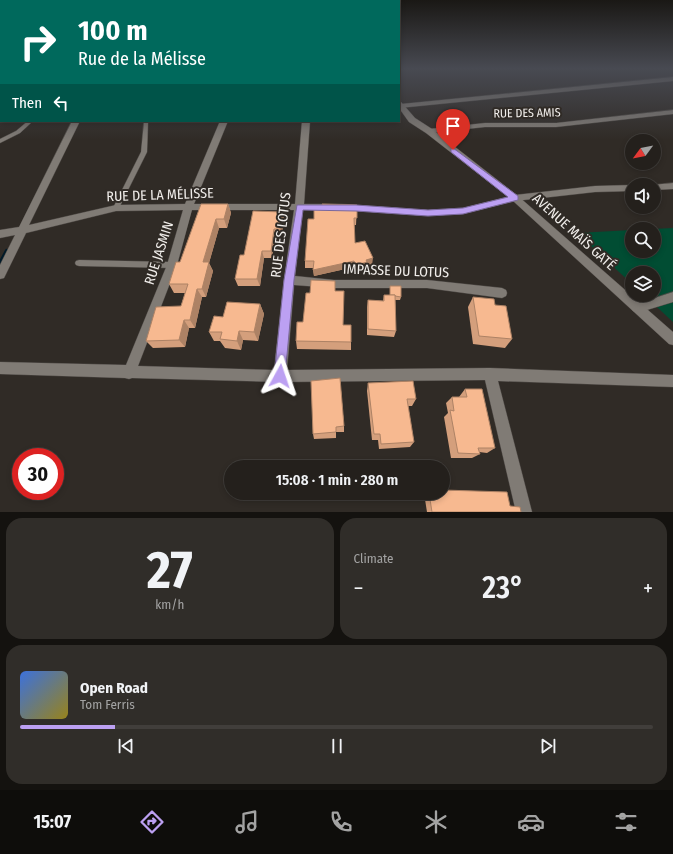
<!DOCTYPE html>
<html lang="en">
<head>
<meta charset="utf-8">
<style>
	:root { --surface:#24201c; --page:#302d29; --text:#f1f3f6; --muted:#a3a3a3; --line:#413e3b; --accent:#bca0f2 }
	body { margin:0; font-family:"Fira Sans Condensed",sans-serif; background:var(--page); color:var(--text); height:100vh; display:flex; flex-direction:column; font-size:15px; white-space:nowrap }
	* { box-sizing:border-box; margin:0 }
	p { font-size:13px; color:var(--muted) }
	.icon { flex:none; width:22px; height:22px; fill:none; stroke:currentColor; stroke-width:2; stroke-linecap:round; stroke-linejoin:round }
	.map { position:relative; height:512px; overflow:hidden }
	.sheet { display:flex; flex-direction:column; gap:6px; padding:6px; background:#14120f; flex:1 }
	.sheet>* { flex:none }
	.top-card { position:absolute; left:0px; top:0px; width:400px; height:122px; box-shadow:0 2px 6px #0003,0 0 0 1px var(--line); background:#00695c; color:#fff; overflow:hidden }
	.needle { width:26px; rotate:238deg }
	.fabs { position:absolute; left:625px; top:134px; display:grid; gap:8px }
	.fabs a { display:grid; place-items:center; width:36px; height:36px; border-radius:50%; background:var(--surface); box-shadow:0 2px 6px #0003,0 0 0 1px var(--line); font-size:20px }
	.speed { position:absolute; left:12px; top:448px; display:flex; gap:8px; font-size:20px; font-weight:700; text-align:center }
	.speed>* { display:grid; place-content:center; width:52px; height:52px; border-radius:50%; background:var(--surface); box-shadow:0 2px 6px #0003,0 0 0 1px var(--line); line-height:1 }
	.speed .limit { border:6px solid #d22; background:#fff; color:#111 }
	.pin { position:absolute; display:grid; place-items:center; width:34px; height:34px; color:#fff; margin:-41px -17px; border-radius:50% 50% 50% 0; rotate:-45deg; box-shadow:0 0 4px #0007 }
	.pin .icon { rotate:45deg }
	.me { position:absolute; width:44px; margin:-22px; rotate:5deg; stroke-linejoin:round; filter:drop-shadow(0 0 3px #0008) }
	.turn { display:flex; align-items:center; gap:14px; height:84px; padding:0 12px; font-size:18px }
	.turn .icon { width:52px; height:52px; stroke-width:2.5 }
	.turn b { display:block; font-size:28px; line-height:34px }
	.then { display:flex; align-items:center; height:38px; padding:0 12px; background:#0003; gap:8px; font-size:15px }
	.big { font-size:30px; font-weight:600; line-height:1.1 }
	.sheet .tile { flex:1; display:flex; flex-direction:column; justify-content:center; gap:6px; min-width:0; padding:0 14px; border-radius:16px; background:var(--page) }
	.sheet .dial { align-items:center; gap:0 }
	.dial b { font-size:52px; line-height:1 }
	.song { display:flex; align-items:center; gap:12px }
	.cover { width:48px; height:48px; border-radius:6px; background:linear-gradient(135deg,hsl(220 70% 55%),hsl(50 70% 35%)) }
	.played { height:4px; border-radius:2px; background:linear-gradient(90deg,var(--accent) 15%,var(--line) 15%) }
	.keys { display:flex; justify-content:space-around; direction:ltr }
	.heat { display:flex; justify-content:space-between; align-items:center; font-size:22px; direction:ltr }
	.sheet .tiles { flex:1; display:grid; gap:6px; grid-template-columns:1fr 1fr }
	.tile:last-child { grid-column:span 2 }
	.trip { position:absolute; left:224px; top:460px; width:226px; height:40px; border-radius:20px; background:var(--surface); box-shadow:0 2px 6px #0003,0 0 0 1px var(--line); font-weight:600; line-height:40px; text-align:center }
	.tab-bar { display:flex; height:64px; justify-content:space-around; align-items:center; background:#0e0d0b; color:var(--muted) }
	.tab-bar .icon { width:28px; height:28px }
	.tab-bar .current { color:var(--accent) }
	.tab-bar b { font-size:18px; color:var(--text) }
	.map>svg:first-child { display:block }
	.green { fill:#014d33 }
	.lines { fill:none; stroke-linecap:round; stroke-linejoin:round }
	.stream { stroke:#001a29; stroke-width:4.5 }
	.service-casing { stroke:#4c4844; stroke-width:1 }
	.minor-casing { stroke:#4c4844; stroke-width:1 }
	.tertiary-casing { stroke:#4c4844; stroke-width:1 }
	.service { fill:#807b75; fill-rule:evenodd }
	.minor { fill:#807b75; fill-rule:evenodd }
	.tertiary { fill:#807b75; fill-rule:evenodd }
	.wall { fill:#d49f7c }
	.shaded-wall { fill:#ad8265 }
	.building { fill:#f7b990; stroke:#ad8265 }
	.route { fill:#bca0f2; stroke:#7a689d }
	.labels { text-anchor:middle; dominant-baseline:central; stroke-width:4; stroke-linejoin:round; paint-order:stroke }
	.far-street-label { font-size:12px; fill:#f0edea; stroke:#302b26 }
	.street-label { font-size:14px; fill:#f0edea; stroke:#302b26 }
</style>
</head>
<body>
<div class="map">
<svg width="673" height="512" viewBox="0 0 673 512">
	<rect width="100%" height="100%" fill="#302b26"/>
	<!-- green -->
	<polygon class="green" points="673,228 673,322 644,295 654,295 654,273 632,273 632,284 577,233 632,230 632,251 654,251 654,229 652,229"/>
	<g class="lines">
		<!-- stream -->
		<polyline class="stream" points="0,264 7,251"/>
		<!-- service casing -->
		<g class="service-casing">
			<g id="service">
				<polygon points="28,121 33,121 20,133 0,143 0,139 16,131"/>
				<polygon points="144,122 148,123 147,152 119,208 116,210 114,210 113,208 141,152"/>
				<polygon points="79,260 172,262 175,263 176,265 175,267 172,268 79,266 76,265 75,263 76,261"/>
			</g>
		</g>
		<!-- minor casing -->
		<g class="minor-casing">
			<g id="minor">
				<polygon points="673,77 673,81 399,108 399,104 401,104"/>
				<rect x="0" y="85" width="1" height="4"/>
				<polygon points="673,110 673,114 556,127 485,127 429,133 425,131 429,129 485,123 556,123"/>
				<path d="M 72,121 L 80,121 L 29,225 L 116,205 L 185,204 L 220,121 L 228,121 L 194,204 L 295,204 L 302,121 L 310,121 L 304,204 L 341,204 L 428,210 L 463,208 L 515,195 L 595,186 L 632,185 L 632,191 L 595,192 L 515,201 L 463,214 L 428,216 L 341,210 L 303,210 L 295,276 L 334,280 L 427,280 L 502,288 L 506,290 L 507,293 L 506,296 L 502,298 L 427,288 L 334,288 L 294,285 L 287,370 L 490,368 L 673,375 L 673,387 L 498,381 L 532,512 L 516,512 L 485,380 L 280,382 L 132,378 L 129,379 L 125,378 L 0,374 L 0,362 L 126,365 L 167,265 L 183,210 L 116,211 L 26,233 L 4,278 L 0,279 L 0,265 L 15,235 L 0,238 L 0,230 L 19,227 ZM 192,210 L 294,210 L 284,280 L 274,370 L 138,366 L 177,265 Z"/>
				<polygon points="673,183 673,189 654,190 654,185 651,185"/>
				<polygon points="673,292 673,302 637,313 633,311 631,308 633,305"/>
			</g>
		</g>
		<!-- tertiary casing -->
		<g class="tertiary-casing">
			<g id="tertiary">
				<polygon points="399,69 403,69 399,71"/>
				<polygon points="399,101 401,102 415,118 432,129 518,196 673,332 673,345 669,344 512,200 426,133 409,122 399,108"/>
			</g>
		</g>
		<!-- service -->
		<use href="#service" class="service"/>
		<!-- minor -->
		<use href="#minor" class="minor"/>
		<!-- tertiary -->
		<use href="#tertiary" class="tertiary"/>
	</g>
	<!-- wall -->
	<g class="wall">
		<polygon points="228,204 231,213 227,228 219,228 209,263 213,271 206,297 202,297 195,328 189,328 185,347 153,348 146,341 181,306 185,293 174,293 169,284 180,262"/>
		<polygon points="357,205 356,225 354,225 355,243 372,265 367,266 367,269 356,272 354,267 314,276 313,268 305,268 305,261 314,219 322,209"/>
		<polygon points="283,212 284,219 282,237 275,237 272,258 264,258 260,286 238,286 235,279 244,255"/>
		<polygon points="390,286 401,297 400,300 395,300 396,331 394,337 367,335 367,307 368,300 383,301 384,295 390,295"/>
		<polygon points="335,291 343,325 351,342 351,350 297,349 296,341 303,322 310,293"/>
		<polygon points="473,297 495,305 512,339 505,348 473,344 468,307"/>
		<polygon points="260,304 264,314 258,341 243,340 241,350 225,348 220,341 214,341 209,332 223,317"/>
		<polygon points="340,378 344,426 344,432 336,432 336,438 314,439 313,434"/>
		<polygon points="368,383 416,399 412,406 408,406 414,442 410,447 379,449 378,440 372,440 367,391"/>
		<polygon points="465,389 495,448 487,453 479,452 480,454 472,458 451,458 444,417 448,413 446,403 452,397 459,397"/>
		<polygon points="424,493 443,493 510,506 521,512 427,512"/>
	</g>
	<!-- shaded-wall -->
	<g class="shaded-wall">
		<polygon points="228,204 231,213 227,228 224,219"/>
		<polygon points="283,212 284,219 282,237 280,229"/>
		<polygon points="216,219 219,228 209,263 213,271 206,297 202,289 203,262"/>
		<polygon points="274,229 275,237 272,258 271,251"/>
		<polygon points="262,251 264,258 260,286 257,279"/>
		<polygon points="373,258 372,265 367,266 367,269 356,272 356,265 366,260"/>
		<polygon points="354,261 354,267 314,276 313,270"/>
		<polygon points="197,289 202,297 195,328 190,320"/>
		<polygon points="260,304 264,314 258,341 254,332"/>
		<polygon points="184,320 189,328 185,347 179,340"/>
		<polygon points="239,331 243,340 241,350 237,341"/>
	</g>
	<!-- building -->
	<g class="building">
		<polygon points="201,204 228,204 224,219 216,219 203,262 209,262 202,289 197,289 190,320 184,320 179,340 146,341 156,307 181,306 188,284 169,284 176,262 180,262"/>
		<polygon points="322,204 357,205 357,218 354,218 355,243 365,241 373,258 366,260 367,262 356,265 354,261 313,270 314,261 305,261 308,219 314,219 314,209 322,209"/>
		<polygon points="253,211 283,212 280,229 274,229 271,251 262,251 257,279 235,279 240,255 244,255"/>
		<polygon points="311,280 335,281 335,291 344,291 343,325 351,325 351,342 296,341 297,322 303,322 306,293 310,293"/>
		<polygon points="390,286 401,286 401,297 395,296 395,295 390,295"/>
		<polygon points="384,295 395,295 396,331 368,329 368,300 384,301"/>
		<polygon points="473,297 494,299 495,305 506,306 512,339 479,336"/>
		<polygon points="227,302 260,304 254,332 239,331 237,341 220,339 222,332 209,332 214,316 223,317"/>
		<polygon points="340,378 344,426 336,427 336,432 313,434 311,381"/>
		<polygon points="413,381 416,399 407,399 414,442 381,444 380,434 374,434 368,383"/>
		<polygon points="465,389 482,389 495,448 478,448 480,454 458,453 450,410 454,411 452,397 467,397"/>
		<polygon points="443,490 507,492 510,506 520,507 521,512 432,512 429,493 443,493"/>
	</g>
	<!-- sky -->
	<linearGradient id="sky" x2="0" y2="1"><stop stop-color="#1a1815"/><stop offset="0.49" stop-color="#484a52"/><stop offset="1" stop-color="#484a52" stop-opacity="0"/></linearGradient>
	<rect width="673" height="140" fill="url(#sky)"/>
	<!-- route -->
	<polygon class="route" points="453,148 518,196 518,200 463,214 428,216 356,211 303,210 294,280 285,376 284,380 280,381 276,380 274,376 284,280 297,205 356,205 428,210 463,208 508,197 451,152 451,149"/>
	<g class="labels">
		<!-- far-street labels -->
		<g class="far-street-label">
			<text transform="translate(527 113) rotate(-1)">RUE DES AMIS</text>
		</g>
		<!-- street labels -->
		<g class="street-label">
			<text transform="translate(160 195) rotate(-2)">RUE DE LA MÉLISSE</text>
			<text transform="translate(574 232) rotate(42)">AVENUE MAÏS GATÉ</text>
			<text transform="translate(281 235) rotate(-83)">RUE DES LOTUS</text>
			<text transform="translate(159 253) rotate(-72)">RUE JASMIN</text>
			<text transform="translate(396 271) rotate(2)">IMPASSE DU LOTUS</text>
		</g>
	</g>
</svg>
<div class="fabs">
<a><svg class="needle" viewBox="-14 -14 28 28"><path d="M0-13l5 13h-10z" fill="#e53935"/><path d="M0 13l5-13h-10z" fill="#a3a3a3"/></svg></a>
<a><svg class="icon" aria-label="sound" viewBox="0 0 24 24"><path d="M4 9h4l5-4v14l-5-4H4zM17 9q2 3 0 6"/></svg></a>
<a><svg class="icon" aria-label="search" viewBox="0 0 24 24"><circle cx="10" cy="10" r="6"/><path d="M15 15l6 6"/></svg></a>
<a><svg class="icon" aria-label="layers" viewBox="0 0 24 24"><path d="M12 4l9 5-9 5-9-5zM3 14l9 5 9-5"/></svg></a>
</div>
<div class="speed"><div class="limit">30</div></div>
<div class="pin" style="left:453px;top:150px;background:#d93025"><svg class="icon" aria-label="arrive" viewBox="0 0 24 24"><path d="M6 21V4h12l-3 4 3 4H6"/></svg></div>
<svg class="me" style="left:280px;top:376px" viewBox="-20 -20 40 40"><path d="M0-17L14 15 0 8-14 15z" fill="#bca0f2" stroke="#fff" stroke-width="4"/></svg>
<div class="trip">15:08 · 1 min · 280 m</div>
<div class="top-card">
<div class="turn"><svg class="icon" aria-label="right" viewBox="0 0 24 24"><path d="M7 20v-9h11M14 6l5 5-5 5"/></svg><div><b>100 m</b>Rue de la Mélisse</div></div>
<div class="then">Then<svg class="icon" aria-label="left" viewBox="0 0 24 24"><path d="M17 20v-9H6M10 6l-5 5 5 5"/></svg></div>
</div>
</div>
<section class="sheet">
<div class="tiles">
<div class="tile dial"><b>27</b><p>km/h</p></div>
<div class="tile"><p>Climate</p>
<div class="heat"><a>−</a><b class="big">23°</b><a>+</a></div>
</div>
<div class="tile">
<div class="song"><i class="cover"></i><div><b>Open Road</b><p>Tom Ferris</p></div></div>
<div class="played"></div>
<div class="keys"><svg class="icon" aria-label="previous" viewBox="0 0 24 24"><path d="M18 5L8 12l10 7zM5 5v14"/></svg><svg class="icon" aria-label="pause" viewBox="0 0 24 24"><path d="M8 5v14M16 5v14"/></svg><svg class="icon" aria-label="next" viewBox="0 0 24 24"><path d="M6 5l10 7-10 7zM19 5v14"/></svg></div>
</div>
</div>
</section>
<nav class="tab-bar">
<b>15:07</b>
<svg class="icon current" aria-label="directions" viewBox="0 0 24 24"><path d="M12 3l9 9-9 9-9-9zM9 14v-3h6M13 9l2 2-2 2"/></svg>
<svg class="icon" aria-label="music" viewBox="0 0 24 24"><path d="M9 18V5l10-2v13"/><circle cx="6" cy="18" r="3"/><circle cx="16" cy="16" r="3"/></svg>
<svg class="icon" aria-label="phone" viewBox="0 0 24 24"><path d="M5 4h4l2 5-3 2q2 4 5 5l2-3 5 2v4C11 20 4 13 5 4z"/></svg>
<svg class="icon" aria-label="climate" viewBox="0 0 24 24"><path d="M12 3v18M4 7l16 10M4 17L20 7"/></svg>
<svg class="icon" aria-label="car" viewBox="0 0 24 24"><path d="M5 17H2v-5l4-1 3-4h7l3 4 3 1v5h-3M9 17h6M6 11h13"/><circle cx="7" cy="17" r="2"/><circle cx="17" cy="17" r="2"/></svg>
<svg class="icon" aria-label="filters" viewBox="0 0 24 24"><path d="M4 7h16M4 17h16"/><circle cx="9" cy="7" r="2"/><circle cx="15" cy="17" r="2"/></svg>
</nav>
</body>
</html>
